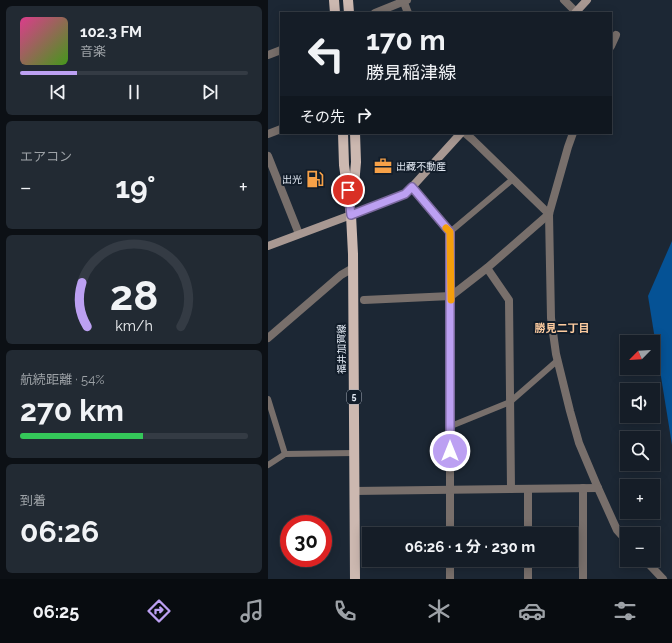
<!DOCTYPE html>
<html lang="ja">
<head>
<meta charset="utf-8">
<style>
	:root { --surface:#151d27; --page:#222a33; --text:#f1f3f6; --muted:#9da2a7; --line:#343b44; --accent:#bca0f2 }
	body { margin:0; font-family:Raleway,"Noto Sans JP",sans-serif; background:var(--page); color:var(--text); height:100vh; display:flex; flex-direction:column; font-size:15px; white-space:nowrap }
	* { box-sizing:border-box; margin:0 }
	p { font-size:13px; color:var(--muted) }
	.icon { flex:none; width:22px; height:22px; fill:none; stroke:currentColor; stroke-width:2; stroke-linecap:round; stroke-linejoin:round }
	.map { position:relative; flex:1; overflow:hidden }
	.details { display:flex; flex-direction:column; gap:6px; padding:6px; background:#0c1015; width:268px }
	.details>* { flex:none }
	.guide { position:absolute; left:12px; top:12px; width:332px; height:122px; border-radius:0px; box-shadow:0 2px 10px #0003,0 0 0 1px var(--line); background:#151d27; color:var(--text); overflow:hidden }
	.needle { width:26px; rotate:246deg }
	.fabs { position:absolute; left:352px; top:335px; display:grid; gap:8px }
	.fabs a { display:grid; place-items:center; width:40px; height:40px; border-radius:0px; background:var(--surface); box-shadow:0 2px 10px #0003,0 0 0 1px var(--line); font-size:20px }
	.speed { position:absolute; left:12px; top:515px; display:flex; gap:8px; font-size:20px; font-weight:700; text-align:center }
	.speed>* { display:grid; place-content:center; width:52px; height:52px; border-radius:50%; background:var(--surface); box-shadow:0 2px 10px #0003,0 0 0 1px var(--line); line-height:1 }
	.speed .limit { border:6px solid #d22; background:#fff; color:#111 }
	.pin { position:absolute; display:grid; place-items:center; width:34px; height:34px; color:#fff; margin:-17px; border:2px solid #fff; border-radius:50%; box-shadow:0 1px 4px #0007 }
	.me { position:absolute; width:44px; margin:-22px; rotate:0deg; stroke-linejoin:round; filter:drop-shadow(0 0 3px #0008) }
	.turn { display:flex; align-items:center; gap:14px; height:84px; padding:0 20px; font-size:18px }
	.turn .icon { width:52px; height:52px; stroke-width:2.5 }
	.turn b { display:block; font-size:28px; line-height:34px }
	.then { display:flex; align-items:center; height:38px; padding:0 20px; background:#0003; gap:8px; font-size:15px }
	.big { font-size:30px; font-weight:700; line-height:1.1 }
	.details .tile { flex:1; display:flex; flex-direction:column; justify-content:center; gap:6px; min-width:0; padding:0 14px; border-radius:6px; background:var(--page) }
	.details .dial { align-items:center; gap:0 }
	.dial svg { height:104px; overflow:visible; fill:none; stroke:var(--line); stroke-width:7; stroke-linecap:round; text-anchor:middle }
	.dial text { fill:var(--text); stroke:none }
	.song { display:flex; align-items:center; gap:12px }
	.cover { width:48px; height:48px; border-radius:6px; background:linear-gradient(135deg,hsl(330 70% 55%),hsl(100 70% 35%)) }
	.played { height:4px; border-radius:2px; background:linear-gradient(90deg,var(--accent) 25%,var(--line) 25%) }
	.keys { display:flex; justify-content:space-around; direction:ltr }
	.heat { display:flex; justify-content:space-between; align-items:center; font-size:22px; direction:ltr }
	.charge { height:6px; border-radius:3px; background:linear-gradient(90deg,#34c759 54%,var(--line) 0) }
	.trip { position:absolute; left:94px; top:527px; width:216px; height:40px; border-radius:0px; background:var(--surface); box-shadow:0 2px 10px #0003,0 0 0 1px var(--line); font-weight:700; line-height:40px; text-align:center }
	.tab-bar { display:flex; height:64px; justify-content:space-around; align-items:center; background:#080c10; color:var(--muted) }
	.tab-bar .icon { width:28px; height:28px }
	.tab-bar .active { color:var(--accent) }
	.tab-bar b { font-size:18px; color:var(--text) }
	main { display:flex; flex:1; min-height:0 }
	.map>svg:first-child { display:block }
	.water { fill:#055295 }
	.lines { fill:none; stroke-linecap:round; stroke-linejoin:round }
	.lane { stroke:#786f6b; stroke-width:6 }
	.street { stroke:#786f6b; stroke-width:8 }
	.secondary { stroke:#a89892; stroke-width:8 }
	.primary { stroke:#ccb8b0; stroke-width:10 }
	.route-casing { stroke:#7a689d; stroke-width:10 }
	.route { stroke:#bca0f2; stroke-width:7 }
	.slow { stroke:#f59e0b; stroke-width:7 }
	.labels { text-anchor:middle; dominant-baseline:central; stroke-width:4; stroke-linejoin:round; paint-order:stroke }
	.shield { fill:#121d2a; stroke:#a4acb7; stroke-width:1 }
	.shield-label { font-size:9px; font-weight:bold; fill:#e3eaf4 }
	.poi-label { font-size:10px; fill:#e3eaf4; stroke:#121d2a; text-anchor:start }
	.street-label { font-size:10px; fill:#e3eaf4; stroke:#121d2a }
	.neighbourhood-label { font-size:11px; font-weight:bold; fill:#fdcca0; stroke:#121d2a }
</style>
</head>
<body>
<main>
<section class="details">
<div class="tile">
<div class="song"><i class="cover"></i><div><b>102.3 FM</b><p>音楽</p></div></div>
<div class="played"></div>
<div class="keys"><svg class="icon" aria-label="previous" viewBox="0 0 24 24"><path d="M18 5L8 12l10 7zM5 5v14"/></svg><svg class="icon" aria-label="pause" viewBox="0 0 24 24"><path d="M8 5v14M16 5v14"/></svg><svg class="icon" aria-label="next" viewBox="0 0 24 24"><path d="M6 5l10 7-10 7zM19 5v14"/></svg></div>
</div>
<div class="tile"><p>エアコン</p>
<div class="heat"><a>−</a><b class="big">19°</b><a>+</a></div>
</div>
<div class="tile dial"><svg viewBox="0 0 100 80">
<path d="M14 69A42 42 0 1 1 86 69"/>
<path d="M14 69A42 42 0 0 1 10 35" stroke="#bca0f2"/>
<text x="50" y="56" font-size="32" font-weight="700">28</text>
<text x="50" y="72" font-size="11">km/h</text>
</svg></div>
<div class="tile"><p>航続距離 · 54%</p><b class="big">270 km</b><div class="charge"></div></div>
<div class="tile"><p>到着</p><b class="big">06:26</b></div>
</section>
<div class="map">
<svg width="404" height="579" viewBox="0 0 404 579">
	<rect width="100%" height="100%" fill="#1c2734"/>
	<!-- water -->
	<polygon class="water" points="404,241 404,445 380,296"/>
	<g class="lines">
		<!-- lane -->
		<g class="lane">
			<polyline points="182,232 245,179"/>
			<polyline points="0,399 17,454"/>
			<polyline points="183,426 242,402 290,360"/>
			<polyline points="0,465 17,454 86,453"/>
		</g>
		<!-- street -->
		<g class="street">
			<polyline points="135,0 140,13"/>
			<polyline points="296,0 308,12"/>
			<polyline points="107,13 139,0"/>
			<polyline points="343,46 348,35"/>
			<polyline points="0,55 13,50"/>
			<polyline points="197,133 205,140 281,214"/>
			<polyline points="305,133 300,147 281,214 283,318 288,354 302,411 311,443 330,488 349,530 359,541"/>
			<polyline points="0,134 13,129"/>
			<polyline points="0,156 31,234"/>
			<polyline points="144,187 182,232 182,534"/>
			<polyline points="219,268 241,300 243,489"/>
			<polyline points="96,300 183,296 219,268 281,214"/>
			<polyline points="0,338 73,275 85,268"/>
			<polyline points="315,488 315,579"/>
			<polyline points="260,489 260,534"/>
			<polyline points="86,491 330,488"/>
			<polyline points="260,560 260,579"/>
			<polyline points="377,560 395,579"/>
			<polyline points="182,579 182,560"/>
		</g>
		<!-- secondary -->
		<g class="secondary">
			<polyline points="307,13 319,0"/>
			<polyline points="0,246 83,215 137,194 144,187 193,133"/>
		</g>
		<!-- primary -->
		<g class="primary">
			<polyline points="66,0 67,13"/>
			<polyline points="80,0 81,13"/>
			<polyline points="75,133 76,165 83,215 85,254 87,579"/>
			<polyline points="85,197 88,162 87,133"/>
		</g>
	</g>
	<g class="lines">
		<!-- route casing -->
		<g class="route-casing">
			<polyline id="route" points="80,190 83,215 137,194 144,187 182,232 182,451"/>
		</g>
		<!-- route -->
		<use href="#route" class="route"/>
		<!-- slow -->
		<polyline class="slow" points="178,228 182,232 183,300"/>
	</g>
	<!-- icons -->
	<defs>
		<g id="office-bare" transform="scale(1.38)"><path d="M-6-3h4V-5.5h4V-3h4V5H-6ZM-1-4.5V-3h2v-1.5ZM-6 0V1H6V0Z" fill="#f7a148" stroke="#121d2a" stroke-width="2.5" paint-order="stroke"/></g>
		<g id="fuel-bare" transform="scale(1.38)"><path d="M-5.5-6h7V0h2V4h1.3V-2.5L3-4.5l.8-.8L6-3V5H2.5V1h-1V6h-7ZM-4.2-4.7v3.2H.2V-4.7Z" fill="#f7a148" stroke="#121d2a" stroke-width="2.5" paint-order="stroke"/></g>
	</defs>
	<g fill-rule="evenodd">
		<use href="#office-bare" x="115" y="166"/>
		<use href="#fuel-bare" x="47" y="179"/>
	</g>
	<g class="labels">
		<!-- shield labels -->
		<rect class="shield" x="79" y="390" width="14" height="14" rx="3"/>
		<g class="shield-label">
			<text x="86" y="397">5</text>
		</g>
		<!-- poi labels -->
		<g class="poi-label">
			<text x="128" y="166">出藏不動産</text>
			<text x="34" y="179" text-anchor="end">出光</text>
		</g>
		<!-- street labels -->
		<g class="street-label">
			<text transform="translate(73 349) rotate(-90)">福井加賀線</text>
		</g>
		<!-- neighbourhood labels -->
		<g class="neighbourhood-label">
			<text x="294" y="328">勝見二丁目</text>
		</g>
	</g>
</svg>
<div class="fabs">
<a><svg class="needle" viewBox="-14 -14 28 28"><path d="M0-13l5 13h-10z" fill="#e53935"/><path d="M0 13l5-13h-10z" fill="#9da2a7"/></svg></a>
<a><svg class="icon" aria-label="sound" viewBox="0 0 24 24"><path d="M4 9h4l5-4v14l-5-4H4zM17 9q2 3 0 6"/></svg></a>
<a><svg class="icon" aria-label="search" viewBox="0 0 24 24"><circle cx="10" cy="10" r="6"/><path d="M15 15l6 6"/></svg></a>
<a>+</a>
<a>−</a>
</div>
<div class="speed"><div class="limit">30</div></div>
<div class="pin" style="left:80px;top:190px;background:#d93025"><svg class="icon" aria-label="arrive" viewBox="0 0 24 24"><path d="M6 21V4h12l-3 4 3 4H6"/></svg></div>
<svg class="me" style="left:182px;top:451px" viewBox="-20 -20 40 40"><circle r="17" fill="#bca0f2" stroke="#fff" stroke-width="3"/><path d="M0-11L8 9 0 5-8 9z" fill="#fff"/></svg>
<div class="trip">06:26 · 1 分 · 230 m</div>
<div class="guide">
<div class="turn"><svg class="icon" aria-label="left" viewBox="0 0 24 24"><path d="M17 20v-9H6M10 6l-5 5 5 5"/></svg><div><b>170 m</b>勝見稲津線</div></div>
<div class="then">その先<svg class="icon" aria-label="right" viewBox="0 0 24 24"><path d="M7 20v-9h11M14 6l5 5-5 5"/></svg></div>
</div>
</div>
</main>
<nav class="tab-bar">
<b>06:25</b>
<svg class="icon active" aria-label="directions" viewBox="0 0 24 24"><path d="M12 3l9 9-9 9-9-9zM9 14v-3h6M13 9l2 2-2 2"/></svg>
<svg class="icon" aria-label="music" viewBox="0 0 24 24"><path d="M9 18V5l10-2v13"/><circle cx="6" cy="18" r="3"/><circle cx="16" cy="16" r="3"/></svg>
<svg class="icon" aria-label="phone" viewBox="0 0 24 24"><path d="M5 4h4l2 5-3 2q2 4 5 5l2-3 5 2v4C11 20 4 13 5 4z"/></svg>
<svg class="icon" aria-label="climate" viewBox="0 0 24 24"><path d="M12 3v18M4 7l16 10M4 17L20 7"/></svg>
<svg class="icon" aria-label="car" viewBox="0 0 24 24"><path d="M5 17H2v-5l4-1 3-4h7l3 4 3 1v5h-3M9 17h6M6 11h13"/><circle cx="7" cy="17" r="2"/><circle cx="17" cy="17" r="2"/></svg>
<svg class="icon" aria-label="filters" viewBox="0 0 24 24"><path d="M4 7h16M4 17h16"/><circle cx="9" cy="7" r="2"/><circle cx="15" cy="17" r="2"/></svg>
</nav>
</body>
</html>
